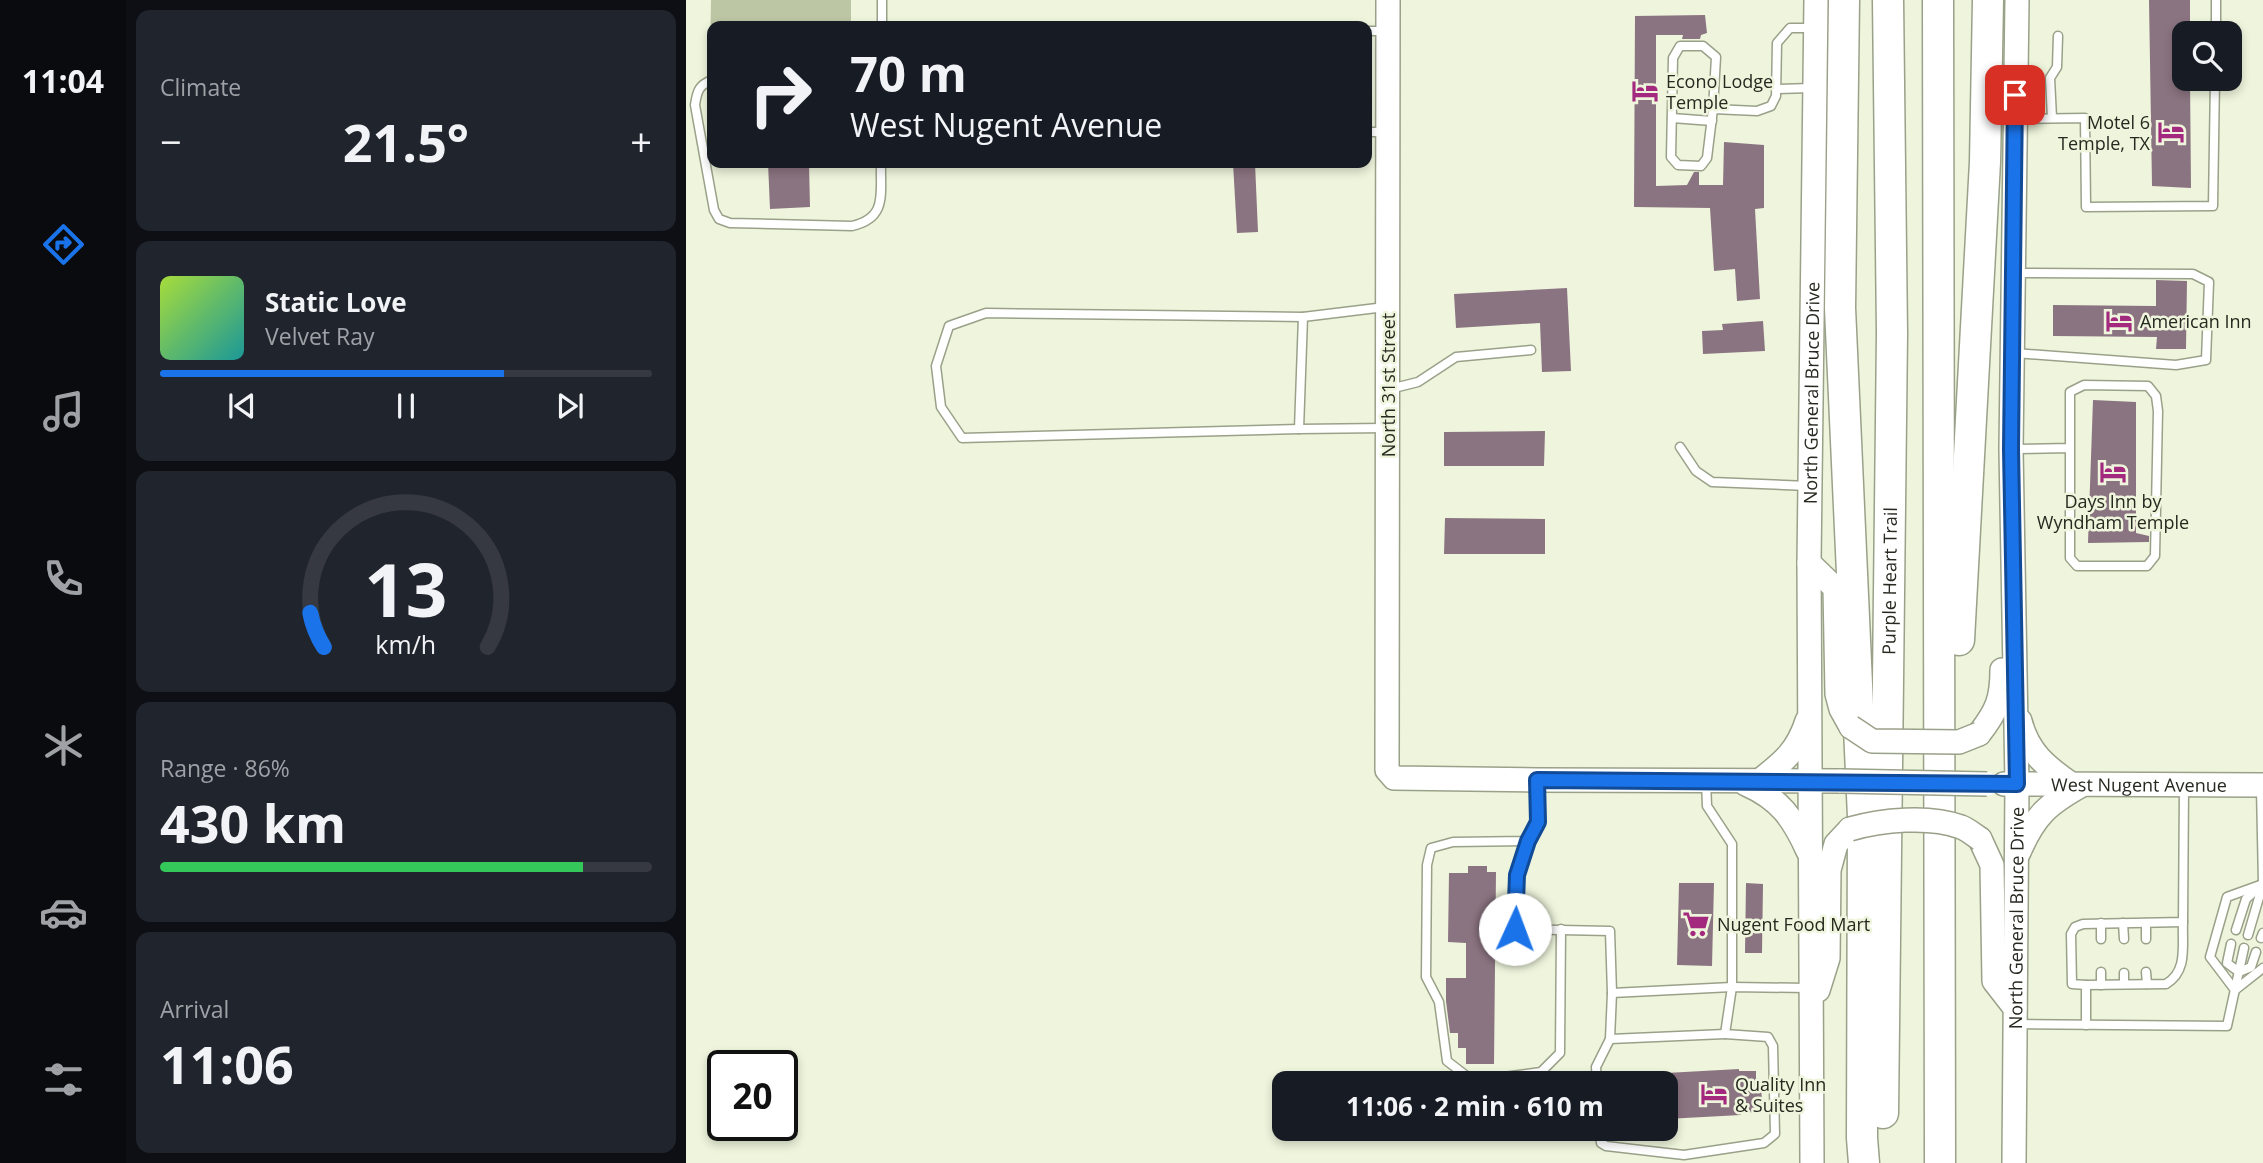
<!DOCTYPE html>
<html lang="en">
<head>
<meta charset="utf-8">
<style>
	:root { --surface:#171b24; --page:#20242c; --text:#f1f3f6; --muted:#9ea1a6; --line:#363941; --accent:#1a73e8 }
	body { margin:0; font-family:"Open Sans",sans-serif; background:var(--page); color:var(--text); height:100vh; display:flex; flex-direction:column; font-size:26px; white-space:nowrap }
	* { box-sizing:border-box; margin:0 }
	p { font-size:23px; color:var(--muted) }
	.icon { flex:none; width:38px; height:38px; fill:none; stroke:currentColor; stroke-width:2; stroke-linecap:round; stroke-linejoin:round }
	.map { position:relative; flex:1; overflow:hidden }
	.side { display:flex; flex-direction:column; gap:10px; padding:10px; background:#0d0f14; width:560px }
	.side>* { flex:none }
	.guide { position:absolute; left:21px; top:21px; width:665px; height:147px; border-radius:14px; box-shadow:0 4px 10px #0003; background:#171b24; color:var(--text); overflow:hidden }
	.tools { position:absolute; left:1486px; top:21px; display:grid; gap:14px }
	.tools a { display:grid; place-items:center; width:70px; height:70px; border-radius:14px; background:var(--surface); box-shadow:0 4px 10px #0003; font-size:35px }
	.speed { position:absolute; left:21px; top:1050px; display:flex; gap:14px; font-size:35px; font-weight:700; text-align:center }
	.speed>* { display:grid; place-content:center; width:91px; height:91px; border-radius:50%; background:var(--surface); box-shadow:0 4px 10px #0003; line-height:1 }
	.speed .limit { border:4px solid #111; border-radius:10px; background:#fff; color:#111 }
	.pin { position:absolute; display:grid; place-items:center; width:60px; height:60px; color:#fff; margin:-30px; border-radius:14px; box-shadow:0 4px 10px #0006 }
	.me { position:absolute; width:77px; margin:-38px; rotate:2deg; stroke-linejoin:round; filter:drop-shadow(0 0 5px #0008) }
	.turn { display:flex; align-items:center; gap:24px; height:147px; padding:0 28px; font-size:32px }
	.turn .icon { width:91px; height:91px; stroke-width:2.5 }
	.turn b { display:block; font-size:49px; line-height:60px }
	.big { font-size:52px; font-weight:700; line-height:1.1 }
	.side .tile { flex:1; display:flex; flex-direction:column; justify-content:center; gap:10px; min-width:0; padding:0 24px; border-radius:14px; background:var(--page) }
	.side .dial { align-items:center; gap:0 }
	.dial svg { height:182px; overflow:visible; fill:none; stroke:var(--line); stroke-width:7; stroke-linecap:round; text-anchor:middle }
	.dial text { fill:var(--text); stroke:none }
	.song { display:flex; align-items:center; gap:21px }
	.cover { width:84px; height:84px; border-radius:10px; background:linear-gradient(135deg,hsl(80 70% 55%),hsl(180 70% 35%)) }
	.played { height:7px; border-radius:4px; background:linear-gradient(90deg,var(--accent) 70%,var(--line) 70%) }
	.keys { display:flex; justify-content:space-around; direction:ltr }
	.heat { display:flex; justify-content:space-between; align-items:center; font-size:38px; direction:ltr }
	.charge { height:10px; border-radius:5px; background:linear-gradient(90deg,#34c759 86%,var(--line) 0) }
	.trip { position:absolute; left:586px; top:1071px; width:406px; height:70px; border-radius:14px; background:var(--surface); box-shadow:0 4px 10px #0003; font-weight:700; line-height:70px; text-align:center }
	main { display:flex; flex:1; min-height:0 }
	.tabs { display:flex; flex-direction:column; width:126px; justify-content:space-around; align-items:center; background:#090b0e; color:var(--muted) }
	.tabs .icon { width:49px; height:49px }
	.tabs .current { color:var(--accent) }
	.tabs b { font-size:32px; color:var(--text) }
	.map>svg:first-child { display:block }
	.green { fill:#bcc6a4 }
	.building { fill:#8b7481 }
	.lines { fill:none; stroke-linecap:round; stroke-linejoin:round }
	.lane-casing { stroke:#9aa189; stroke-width:11 }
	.secondary-casing { stroke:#9aa189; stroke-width:26 }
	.highway-casing { stroke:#9aa189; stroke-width:33 }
	.lane { stroke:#fff; stroke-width:8 }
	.secondary { stroke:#fff; stroke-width:23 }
	.highway { stroke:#fff; stroke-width:30 }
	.secondary-bridge-casing { stroke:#9aa189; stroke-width:26; stroke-linecap:butt }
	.secondary-bridge { stroke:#fff; stroke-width:23 }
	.route-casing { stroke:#114b97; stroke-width:18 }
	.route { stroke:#1a73e8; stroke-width:12 }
	.labels { text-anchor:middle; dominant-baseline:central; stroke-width:5; stroke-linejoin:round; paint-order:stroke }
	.poi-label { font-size:18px; fill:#26291f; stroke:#eef5dc; text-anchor:start }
	.street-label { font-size:18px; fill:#26291f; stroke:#eef5dc }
</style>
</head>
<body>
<main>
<nav class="tabs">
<b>11:04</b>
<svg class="icon current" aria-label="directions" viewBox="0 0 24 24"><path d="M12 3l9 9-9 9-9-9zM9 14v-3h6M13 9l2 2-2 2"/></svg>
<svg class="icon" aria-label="music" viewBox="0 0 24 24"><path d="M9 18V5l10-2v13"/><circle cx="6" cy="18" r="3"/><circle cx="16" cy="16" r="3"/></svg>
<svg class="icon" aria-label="phone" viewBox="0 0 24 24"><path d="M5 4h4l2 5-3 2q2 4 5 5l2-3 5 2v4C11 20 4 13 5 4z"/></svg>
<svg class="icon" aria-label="climate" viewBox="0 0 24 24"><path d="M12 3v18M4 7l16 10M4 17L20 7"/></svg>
<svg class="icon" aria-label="car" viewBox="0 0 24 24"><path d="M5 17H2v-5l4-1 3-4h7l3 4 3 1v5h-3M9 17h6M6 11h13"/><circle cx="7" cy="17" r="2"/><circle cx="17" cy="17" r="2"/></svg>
<svg class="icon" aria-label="filters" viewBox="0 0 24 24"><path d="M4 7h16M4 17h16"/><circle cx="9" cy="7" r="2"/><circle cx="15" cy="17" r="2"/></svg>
</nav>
<section class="side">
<div class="tile"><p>Climate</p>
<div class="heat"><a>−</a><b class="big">21.5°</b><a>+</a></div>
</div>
<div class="tile">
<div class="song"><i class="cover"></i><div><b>Static Love</b><p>Velvet Ray</p></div></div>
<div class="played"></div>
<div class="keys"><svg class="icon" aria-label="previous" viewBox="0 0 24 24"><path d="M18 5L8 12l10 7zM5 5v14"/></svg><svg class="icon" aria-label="pause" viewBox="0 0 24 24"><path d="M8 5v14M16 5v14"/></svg><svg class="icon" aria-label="next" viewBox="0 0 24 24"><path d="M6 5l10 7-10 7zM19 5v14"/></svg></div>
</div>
<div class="tile dial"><svg viewBox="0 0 100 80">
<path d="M14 69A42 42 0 1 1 86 69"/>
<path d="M14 69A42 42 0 0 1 8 54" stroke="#1a73e8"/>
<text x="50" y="56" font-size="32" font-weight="700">13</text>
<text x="50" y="72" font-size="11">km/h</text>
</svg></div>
<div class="tile"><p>Range · 86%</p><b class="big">430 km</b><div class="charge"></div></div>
<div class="tile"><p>Arrival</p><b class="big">11:06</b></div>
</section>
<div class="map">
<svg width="1577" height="1163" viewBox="0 0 1577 1163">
	<rect width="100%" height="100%" fill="#eef5dc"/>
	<!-- green -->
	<polygon class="green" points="25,0 165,0 165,26 26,26 26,55 24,55"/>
	<!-- building -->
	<g class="building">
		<polygon points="1463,0 1504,0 1504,33 1498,33 1498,79 1504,79 1505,188 1466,186"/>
		<polygon points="1019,15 1021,33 1015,35 1014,39 996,39 997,35 970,35 970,186 1001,185 1008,172 1013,172 1013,185 1037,185 1038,142 1078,145 1078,208 1069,209 1074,299 1051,301 1049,269 1028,271 1024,208 948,207 949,16"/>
		<polygon points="82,163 123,163 124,207 84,209"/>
		<polygon points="547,163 569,163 572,232 551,233"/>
		<polygon points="1470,280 1501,281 1500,349 1470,349 1471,337 1367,336 1367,305 1470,306"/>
		<polygon points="881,288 885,371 856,372 854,323 770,328 768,294"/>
		<polygon points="1077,321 1079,351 1017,354 1016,331 1037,330 1036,324"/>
		<polygon points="1407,400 1450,402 1450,533 1463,536 1463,542 1402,543"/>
		<polygon points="859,431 858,466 758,466 758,432"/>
		<polygon points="759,518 859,519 859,554 758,554"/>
		<polygon points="782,866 801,866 801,872 810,872 808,1064 780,1064 780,1048 772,1048 772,1033 764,1033 760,1001 760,978 780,978 780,943 762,942 763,873 782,873"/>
		<polygon points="993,883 1028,883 1026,966 991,965"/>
		<polygon points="1060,883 1077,884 1076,953 1059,953"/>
		<polygon points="1053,1069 1053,1071 1070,1071 1070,1081 1075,1081 1076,1105 1071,1106 1071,1112 1055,1113 1055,1115 980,1119 980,1073"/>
	</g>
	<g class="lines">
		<!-- lane casing -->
		<g class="lane-casing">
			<g id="lane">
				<polyline points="196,26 196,0"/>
				<polyline points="681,31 699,31"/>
				<polyline points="1530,33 1530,0"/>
				<path d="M 26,80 C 13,85 11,91 9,105 L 28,210 L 33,219 L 44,223 L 166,226 C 202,218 194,193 195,163"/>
				<polyline points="1090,89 1125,88"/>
				<polyline points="1027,109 1030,57 1017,46 994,46 987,58 985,157 992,165 1015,166 1021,158 1027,109 1071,111 1085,106 1090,96 1091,43 1104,28 1127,28"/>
				<polyline points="986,118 1026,121"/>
				<polyline points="1366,118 1364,78 1371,67 1372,36"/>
				<polyline points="1333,119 1399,118 1400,207 1527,206 1529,79"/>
				<polyline points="681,132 699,132"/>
				<polyline points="1328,273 1507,274 1523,282 1520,360 1490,365 1329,353"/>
				<polyline points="704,389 732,382 770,357 845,350"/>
				<polyline points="699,428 613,429 617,317 699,307"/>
				<polyline points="613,429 276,438 255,407 250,366 263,326 300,313 617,317"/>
				<polyline points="994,447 1010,471 1026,482 1122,486"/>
				<polyline points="1328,449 1384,448 1384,392 1398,385 1462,386 1470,396 1472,411 1469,556 1461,566 1391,566 1384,558 1384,448"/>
				<polyline points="851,783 852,822 842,841 767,842 745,848 741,865 740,977 753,1002 761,1061 787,1081 855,1072 874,1053 875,929"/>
				<polyline points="842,841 831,875 829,929 924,931 926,993 1046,987 1121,988"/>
				<polyline points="1577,884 1541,897 1524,957 1549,990 1577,968"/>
				<polyline points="1415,923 1415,939"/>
				<polyline points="1437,923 1438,939"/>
				<polyline points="1550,930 1560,899 1572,888"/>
				<polyline points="1562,935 1577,884 1575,788"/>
				<polyline points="1575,938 1577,933"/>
				<polyline points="1460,939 1460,923"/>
				<polyline points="1545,944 1541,963 1553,972"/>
				<polyline points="1415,972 1415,985"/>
				<polyline points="1460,972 1461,984"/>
				<polyline points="1553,972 1565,967 1570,952"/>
				<polyline points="1438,973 1438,984"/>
				<path d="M 1400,985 L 1480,984 C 1502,971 1496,946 1497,922"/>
				<polyline points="1332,1024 1541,1026 1558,948"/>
				<polyline points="1400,1025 1400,985 1386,984 1385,934 1389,927 1397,924 1497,922 1498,787"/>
				<polyline points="924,1039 1039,1034"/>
				<polyline points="911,1083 910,1067 924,1039 926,993"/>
				<polyline points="913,1129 915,1143 920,1146 998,1155 1078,1143 1089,1134 1087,1046 1082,1037 1039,1034 1046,987 1046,844 1021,806 1020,781"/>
			</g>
		</g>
		<!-- secondary casing -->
		<g class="secondary-casing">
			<g id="secondary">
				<polyline points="702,0 701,770 708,778 851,780 1155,781"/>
				<polyline points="1123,563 1149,588 1151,694 1155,709 1165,727"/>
				<path d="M 1334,721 C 1342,752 1359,766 1385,784"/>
				<path d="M 1293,734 C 1311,711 1316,699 1316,670"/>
				<path d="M 1072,782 C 1097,762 1111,752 1121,721"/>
				<path d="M 1060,784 C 1094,799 1107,818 1122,851"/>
				<path id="s1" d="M 1318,784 L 1577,785"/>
				<polyline points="1294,839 1306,865 1308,981 1329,1008"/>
				<path d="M 1333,852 C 1349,815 1362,804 1396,785"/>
				<polyline points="1132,990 1142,958 1143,870 1150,844 1164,829"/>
				<path id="s2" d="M 1126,1163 L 1123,563 L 1130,0"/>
				<path id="s3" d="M 1328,1163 L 1331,784 L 1325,449 L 1331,0"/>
			</g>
		</g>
		<!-- highway casing -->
		<g class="highway-casing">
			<g id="highway">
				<polyline points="1158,0 1154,308 1177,817 1176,1138 1178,1163"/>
				<polyline points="1252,0 1254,1163"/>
				<polyline points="1273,640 1299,162 1302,0"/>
				<path id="s4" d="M 1197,1113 L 1206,333 L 1202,0"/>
			</g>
		</g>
		<!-- lane -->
		<use href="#lane" class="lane"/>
		<!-- secondary -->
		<use href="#secondary" class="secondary"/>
		<!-- highway -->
		<use href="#highway" class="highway"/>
		<!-- secondary-bridge casing -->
		<g class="secondary-bridge-casing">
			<g id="secondary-bridge">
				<polyline points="1165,727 1186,741 1273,742 1293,734"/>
				<polyline points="1155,781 1301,784"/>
				<path d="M 1164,829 C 1195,820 1243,815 1275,827 C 1281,829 1288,835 1294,839"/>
			</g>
		</g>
		<!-- secondary-bridge -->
		<use href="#secondary-bridge" class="secondary-bridge"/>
	</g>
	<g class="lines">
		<!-- route casing -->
		<g class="route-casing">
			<polyline id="route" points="829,929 831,875 842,841 852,822 851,780 1331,784 1325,449 1329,95"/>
		</g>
		<!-- route -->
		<use href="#route" class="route"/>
	</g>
	<!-- icons -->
	<defs>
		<g id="hotel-bare" transform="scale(2.1)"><path d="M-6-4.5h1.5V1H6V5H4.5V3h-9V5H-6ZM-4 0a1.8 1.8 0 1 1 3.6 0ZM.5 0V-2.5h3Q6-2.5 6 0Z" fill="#a3297e" stroke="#eef5dc" stroke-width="2.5" paint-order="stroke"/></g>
		<g id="supermarket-bare" transform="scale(2.1)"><path d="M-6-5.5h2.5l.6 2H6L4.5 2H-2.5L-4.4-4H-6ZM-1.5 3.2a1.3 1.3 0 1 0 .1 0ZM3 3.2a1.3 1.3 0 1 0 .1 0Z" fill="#a3297e" stroke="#eef5dc" stroke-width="2.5" paint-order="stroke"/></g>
	</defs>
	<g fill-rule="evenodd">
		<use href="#hotel-bare" x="959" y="91"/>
		<use href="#hotel-bare" x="1485" y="132"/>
		<use href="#hotel-bare" x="1433" y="321"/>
		<use href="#hotel-bare" x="1427" y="472"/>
		<use href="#supermarket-bare" x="1010" y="924"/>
		<use href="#hotel-bare" x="1028" y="1094"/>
	</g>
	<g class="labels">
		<!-- poi labels -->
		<g class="poi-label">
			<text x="980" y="81">Econo Lodge<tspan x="980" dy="21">Temple</tspan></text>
			<text x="1464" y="122" text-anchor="end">Motel 6<tspan x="1464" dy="21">Temple, TX</tspan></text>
			<text x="1454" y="321">American Inn</text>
			<text x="1427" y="501" text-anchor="middle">Days Inn by<tspan x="1427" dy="21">Wyndham Temple</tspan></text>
			<text x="1031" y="924">Nugent Food Mart</text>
			<text x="1049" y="1084">Quality Inn<tspan x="1049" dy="21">&amp; Suites</tspan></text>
		</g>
		<!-- street labels -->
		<g class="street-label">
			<text transform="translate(702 385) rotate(-90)">North 31st Street</text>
			<text stroke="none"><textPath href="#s2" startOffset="770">North General Bruce Drive</textPath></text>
			<text stroke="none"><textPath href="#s4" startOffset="532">Purple Heart Trail</textPath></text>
			<text stroke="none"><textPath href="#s1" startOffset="135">West Nugent Avenue</textPath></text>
			<text stroke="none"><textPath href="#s3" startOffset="245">North General Bruce Drive</textPath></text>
		</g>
	</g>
</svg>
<div class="tools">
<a><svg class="icon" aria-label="search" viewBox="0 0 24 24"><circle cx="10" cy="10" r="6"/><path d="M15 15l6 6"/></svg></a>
</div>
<div class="speed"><div class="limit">20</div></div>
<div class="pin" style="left:1329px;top:95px;background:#d93025"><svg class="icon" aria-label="arrive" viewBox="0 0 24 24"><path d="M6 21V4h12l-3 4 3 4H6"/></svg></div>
<svg class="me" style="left:829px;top:929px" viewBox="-20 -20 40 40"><circle r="19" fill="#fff"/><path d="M0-13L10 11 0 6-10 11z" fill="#1a73e8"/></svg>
<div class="trip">11:06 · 2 min · 610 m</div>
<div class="guide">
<div class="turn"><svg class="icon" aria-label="right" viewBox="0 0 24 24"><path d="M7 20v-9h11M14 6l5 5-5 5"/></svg><div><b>70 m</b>West Nugent Avenue</div></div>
</div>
</div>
</main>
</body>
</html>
